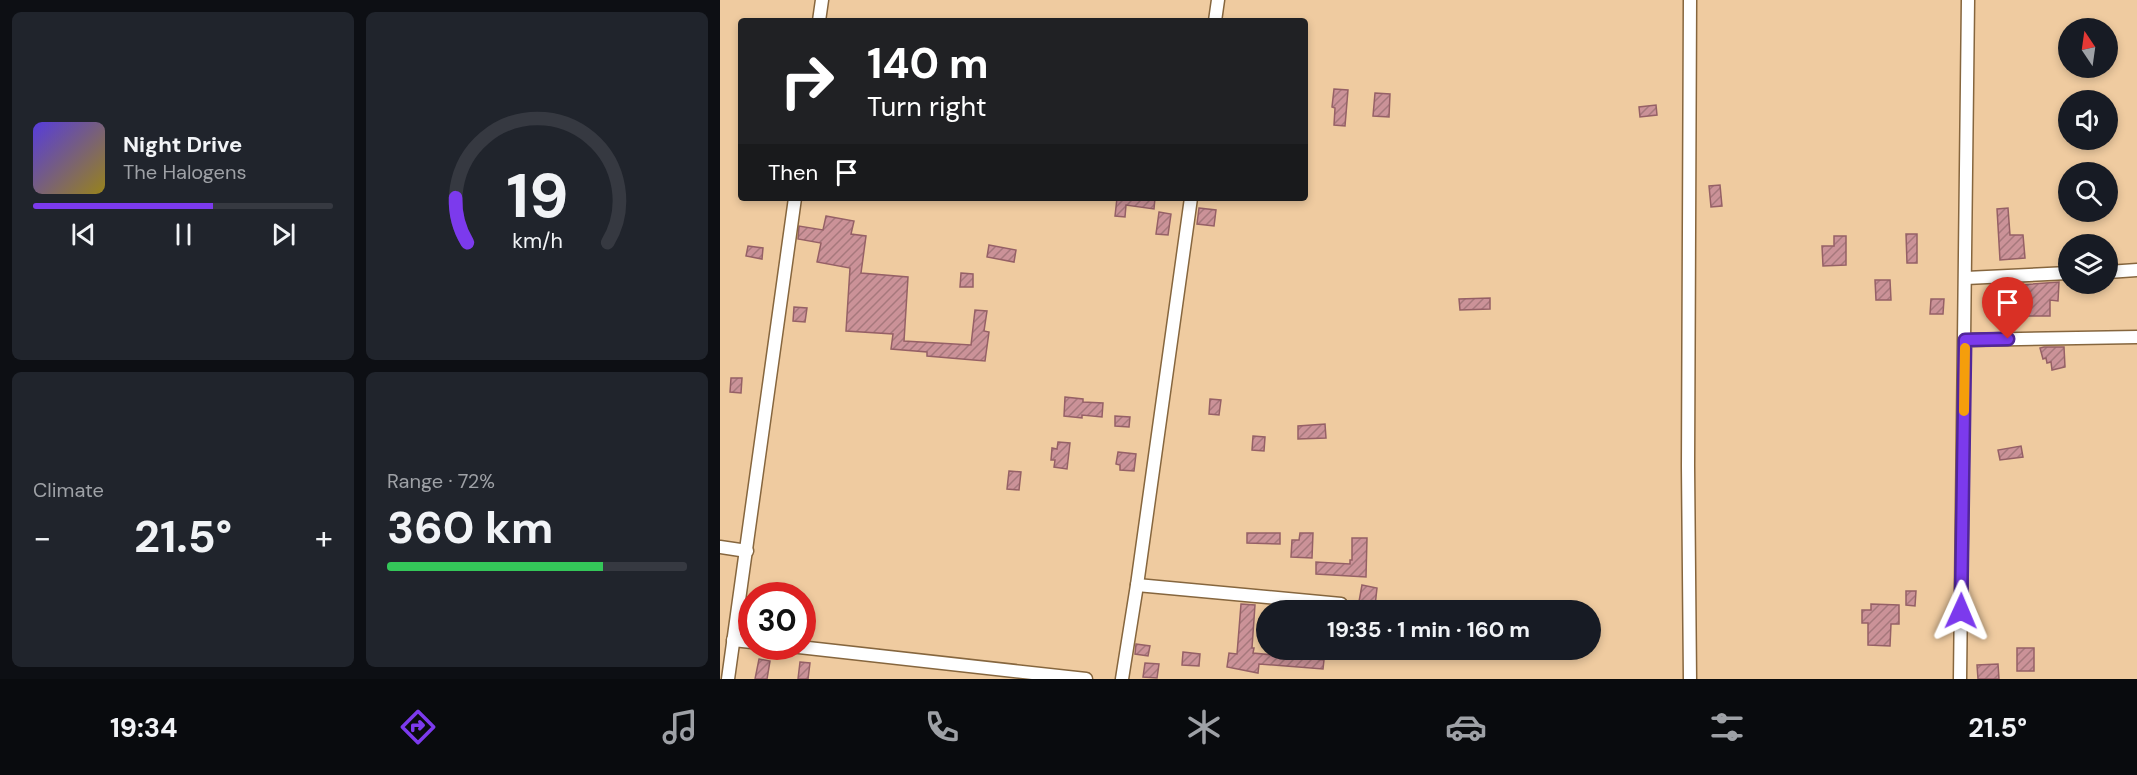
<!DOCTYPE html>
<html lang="en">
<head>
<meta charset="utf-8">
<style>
	:root { --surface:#171b24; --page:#20242c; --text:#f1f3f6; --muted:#9ea1a6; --line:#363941; --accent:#7c3aed }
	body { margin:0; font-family:"DM Sans",sans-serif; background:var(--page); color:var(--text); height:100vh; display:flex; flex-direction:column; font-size:22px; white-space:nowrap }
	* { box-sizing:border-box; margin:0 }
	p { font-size:20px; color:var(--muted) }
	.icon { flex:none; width:33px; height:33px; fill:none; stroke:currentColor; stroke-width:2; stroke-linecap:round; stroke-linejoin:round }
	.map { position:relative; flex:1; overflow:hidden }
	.drawer { display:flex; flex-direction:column; gap:12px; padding:12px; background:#0d0f14; width:720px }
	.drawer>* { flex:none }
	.hud { position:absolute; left:18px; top:18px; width:570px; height:183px; border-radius:6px; box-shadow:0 3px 9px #0003; background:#202124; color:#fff; overflow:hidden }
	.needle { width:39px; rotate:347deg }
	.buttons { position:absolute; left:1338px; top:18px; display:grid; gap:12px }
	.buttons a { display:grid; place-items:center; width:60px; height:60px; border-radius:50%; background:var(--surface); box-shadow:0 3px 9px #0003; font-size:30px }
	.speed { position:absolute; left:18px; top:582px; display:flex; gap:12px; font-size:30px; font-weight:700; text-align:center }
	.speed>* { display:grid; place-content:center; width:78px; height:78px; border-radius:50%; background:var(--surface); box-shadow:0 3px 9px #0003; line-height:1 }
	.speed .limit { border:9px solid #d22; background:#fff; color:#111 }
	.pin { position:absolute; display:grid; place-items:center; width:51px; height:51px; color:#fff; margin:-62px -26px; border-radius:50% 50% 50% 0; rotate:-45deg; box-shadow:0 0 6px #0007 }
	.pin .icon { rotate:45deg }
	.me { position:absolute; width:66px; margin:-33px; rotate:1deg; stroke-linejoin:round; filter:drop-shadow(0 0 4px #0008) }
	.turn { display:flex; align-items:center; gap:21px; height:126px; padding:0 30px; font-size:27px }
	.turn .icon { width:78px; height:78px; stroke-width:2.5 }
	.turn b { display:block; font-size:42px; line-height:51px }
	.then { display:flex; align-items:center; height:57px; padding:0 30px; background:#0003; gap:12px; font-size:22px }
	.big { font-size:45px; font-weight:700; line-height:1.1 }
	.drawer .card { flex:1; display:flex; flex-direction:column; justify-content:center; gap:9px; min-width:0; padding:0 21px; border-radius:9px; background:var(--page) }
	.drawer .dial { align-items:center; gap:0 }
	.dial svg { height:156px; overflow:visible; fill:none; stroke:var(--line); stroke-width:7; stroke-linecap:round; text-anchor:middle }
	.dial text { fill:var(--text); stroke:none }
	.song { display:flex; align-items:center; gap:18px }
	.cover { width:72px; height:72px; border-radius:9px; background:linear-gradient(135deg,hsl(250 70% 55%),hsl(50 70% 35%)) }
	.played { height:6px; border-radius:3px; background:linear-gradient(90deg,var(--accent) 60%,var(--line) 60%) }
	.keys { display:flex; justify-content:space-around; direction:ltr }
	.heat { display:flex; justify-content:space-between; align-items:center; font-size:33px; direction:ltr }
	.charge { height:9px; border-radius:4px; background:linear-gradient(90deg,#34c759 72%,var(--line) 0) }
	.drawer .tiles { flex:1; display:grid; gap:12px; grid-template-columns:repeat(2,1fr) }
	.trip { position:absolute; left:536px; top:600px; width:345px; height:60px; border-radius:30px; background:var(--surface); box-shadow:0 3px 9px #0003; font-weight:700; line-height:60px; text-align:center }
	.dock { display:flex; height:96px; justify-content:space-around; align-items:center; background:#090b0e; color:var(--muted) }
	.dock .icon { width:42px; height:42px }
	.dock .selected { color:var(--accent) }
	.dock b { font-size:27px; color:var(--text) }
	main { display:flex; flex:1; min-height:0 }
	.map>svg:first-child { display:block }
	.building { fill:url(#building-hatch); stroke:#956066; stroke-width:1.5 }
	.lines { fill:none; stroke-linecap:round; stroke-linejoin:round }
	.street-casing { stroke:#86663e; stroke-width:15 }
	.street { stroke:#fff; stroke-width:12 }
	.route-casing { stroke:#51269a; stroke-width:15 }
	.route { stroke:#7c3aed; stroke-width:10 }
	.slow { stroke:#f59e0b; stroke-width:10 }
</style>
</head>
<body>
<main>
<section class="drawer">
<div class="tiles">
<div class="card">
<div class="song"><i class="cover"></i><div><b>Night Drive</b><p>The Halogens</p></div></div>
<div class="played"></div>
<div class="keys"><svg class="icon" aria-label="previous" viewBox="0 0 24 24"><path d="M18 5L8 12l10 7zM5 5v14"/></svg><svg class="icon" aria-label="pause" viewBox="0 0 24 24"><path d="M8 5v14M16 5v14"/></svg><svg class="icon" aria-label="next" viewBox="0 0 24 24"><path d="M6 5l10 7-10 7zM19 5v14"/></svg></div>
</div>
<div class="card dial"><svg viewBox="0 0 100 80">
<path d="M14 69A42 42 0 1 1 86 69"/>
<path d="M14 69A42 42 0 0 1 8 46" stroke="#7c3aed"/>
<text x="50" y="56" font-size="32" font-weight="700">19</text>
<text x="50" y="72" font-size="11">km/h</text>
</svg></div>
<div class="card"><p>Climate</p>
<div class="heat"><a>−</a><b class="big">21.5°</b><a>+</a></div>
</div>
<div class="card"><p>Range · 72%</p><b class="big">360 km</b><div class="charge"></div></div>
</div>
</section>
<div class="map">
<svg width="1417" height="679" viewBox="0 0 1417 679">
	<defs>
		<pattern id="building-hatch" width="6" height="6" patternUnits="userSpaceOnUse" patternTransform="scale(1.5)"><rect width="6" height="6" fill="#cb9298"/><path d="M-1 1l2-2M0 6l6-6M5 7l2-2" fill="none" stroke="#a6787c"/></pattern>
	</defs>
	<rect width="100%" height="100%" fill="#efcba0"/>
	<!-- building -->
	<g class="building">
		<polygon points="614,89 628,90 625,126 614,125 615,108 612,107"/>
		<polygon points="655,93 670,94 669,117 653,116"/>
		<polygon points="936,105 937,115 920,117 919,107"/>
		<polygon points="1000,185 1002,206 991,207 989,186"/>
		<polygon points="397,198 435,198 434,209 406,205 405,217 395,216"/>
		<polygon points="479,208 496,210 494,226 477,224"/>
		<polygon points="1288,208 1290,235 1303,235 1305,258 1280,260 1277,209"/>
		<polygon points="439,212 451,214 448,235 436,234"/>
		<polygon points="106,216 134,221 131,234 146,236 141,273 188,277 184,341 251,345 255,310 267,311 264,331 269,332 265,361 207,356 207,352 171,349 173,334 126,331 130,268 97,262 101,243 78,239 79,226 103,230"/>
		<polygon points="1186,234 1197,234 1197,263 1187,263"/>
		<polygon points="1114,236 1126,236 1126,265 1103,266 1102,246 1114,246"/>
		<polygon points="269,245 296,250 294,262 267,257"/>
		<polygon points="28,246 43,248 42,259 26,256"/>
		<polygon points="241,273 253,274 253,287 240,287"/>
		<polygon points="1155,280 1170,280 1171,300 1156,300"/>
		<polygon points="1339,282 1338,301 1330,300 1330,316 1307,316 1307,307 1274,308 1273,287"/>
		<polygon points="770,298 770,309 740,310 739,299"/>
		<polygon points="1211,299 1224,299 1223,314 1210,314"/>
		<polygon points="74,307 87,308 85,322 73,321"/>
		<polygon points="1324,347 1344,347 1345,367 1332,370 1331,362 1327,363 1326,358 1323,359 1320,348"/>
		<polygon points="11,378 22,378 21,393 10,392"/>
		<polygon points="345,397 363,399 363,402 383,403 382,417 362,415 362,418 344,416"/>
		<polygon points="490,399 501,400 499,415 489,414"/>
		<polygon points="395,416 410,417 409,427 395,426"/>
		<polygon points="605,424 606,438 578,439 578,426"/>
		<polygon points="533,436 545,437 544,451 532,450"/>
		<polygon points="338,442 350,443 347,469 334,467 335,460 331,460 332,448 337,449"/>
		<polygon points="1301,446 1303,457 1280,460 1278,450"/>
		<polygon points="398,452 416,454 414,471 400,470 400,465 396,464"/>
		<polygon points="289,471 301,472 299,490 287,489"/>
		<polygon points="527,533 560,533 560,544 527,543"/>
		<polygon points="580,533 593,533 592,558 571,557 572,540 579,540"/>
		<polygon points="632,538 647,538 646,577 596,574 596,562 630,564 630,560 632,560"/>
		<polygon points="642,585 657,588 655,606 638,607"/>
		<polygon points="1186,591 1196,591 1195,606 1186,605"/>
		<polygon points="521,604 535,605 532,648 534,648 533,653 604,660 603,669 539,664 538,673 507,667 509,653 517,654"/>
		<polygon points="1151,604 1179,605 1179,624 1171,624 1170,646 1148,645 1148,623 1142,623 1142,610 1151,610"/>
		<polygon points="416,644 430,646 428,656 415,654"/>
		<rect x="1297" y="648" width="17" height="23"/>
		<polygon points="463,652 480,654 479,666 462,665"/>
		<polygon points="39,659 50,661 47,679 35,679"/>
		<polygon points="80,662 90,663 88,679 78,679"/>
		<polygon points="425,663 439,664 437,678 423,677"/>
		<polygon points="1278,664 1279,679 1258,679 1257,665"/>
	</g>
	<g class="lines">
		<!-- street casing -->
		<g class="street-casing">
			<g id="street">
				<polyline points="970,0 968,466 970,679"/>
				<polyline points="99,21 102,0"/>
				<polyline points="495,21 498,0"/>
				<polyline points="1388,272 1417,270"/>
				<polyline points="1246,278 1348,273"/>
				<polyline points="1245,340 1417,337"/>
				<polyline points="0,547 27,551"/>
				<polyline points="417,585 621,604"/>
				<polyline points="13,640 32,642"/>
				<polyline points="70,646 366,679"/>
				<polyline points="8,679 75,198"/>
				<polyline points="402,679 417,585 471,198"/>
				<polyline points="1240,679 1248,0"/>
			</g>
		</g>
		<!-- street -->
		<use href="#street" class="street"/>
	</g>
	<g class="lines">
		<!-- route casing -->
		<g class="route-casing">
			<polyline id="route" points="1241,611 1245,340 1288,339"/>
		</g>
		<!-- route -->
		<use href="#route" class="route"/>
		<!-- slow -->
		<polyline class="slow" points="1244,411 1245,348"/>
	</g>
</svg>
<div class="buttons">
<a><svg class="needle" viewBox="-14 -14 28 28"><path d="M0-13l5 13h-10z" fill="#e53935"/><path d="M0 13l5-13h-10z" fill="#9ea1a6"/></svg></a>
<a><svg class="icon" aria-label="sound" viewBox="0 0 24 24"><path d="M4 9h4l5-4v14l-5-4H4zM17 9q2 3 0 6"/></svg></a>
<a><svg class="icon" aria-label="search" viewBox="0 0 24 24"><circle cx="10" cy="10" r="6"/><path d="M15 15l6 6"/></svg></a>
<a><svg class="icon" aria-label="layers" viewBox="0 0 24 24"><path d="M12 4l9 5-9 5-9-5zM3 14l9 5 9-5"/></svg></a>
</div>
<div class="speed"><div class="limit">30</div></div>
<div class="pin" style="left:1288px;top:339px;background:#d93025"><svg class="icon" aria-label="arrive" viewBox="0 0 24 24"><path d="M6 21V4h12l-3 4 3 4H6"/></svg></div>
<svg class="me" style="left:1241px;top:611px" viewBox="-20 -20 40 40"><path d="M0-17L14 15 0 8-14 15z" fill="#7c3aed" stroke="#fff" stroke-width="4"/></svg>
<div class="trip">19:35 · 1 min · 160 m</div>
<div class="hud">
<div class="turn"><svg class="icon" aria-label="right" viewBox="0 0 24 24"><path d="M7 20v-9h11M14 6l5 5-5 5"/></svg><div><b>140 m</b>Turn right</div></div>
<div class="then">Then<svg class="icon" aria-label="arrive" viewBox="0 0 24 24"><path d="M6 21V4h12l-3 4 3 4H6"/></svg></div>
</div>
</div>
</main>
<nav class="dock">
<b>19:34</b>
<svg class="icon selected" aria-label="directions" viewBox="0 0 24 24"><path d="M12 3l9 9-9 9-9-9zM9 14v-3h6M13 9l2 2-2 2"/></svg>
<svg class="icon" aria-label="music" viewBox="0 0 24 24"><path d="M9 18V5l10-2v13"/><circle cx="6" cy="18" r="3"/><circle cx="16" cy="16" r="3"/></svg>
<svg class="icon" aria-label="phone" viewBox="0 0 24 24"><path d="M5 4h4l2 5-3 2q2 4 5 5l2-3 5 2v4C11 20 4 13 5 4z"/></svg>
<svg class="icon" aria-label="climate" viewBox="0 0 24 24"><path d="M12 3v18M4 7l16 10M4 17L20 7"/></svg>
<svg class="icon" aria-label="car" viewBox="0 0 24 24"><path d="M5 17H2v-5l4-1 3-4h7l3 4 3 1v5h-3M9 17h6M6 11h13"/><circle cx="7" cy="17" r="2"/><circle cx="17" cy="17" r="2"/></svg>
<svg class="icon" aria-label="filters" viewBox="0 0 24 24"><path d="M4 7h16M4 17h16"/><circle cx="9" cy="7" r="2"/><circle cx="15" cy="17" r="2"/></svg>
<b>21.5°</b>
</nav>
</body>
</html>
